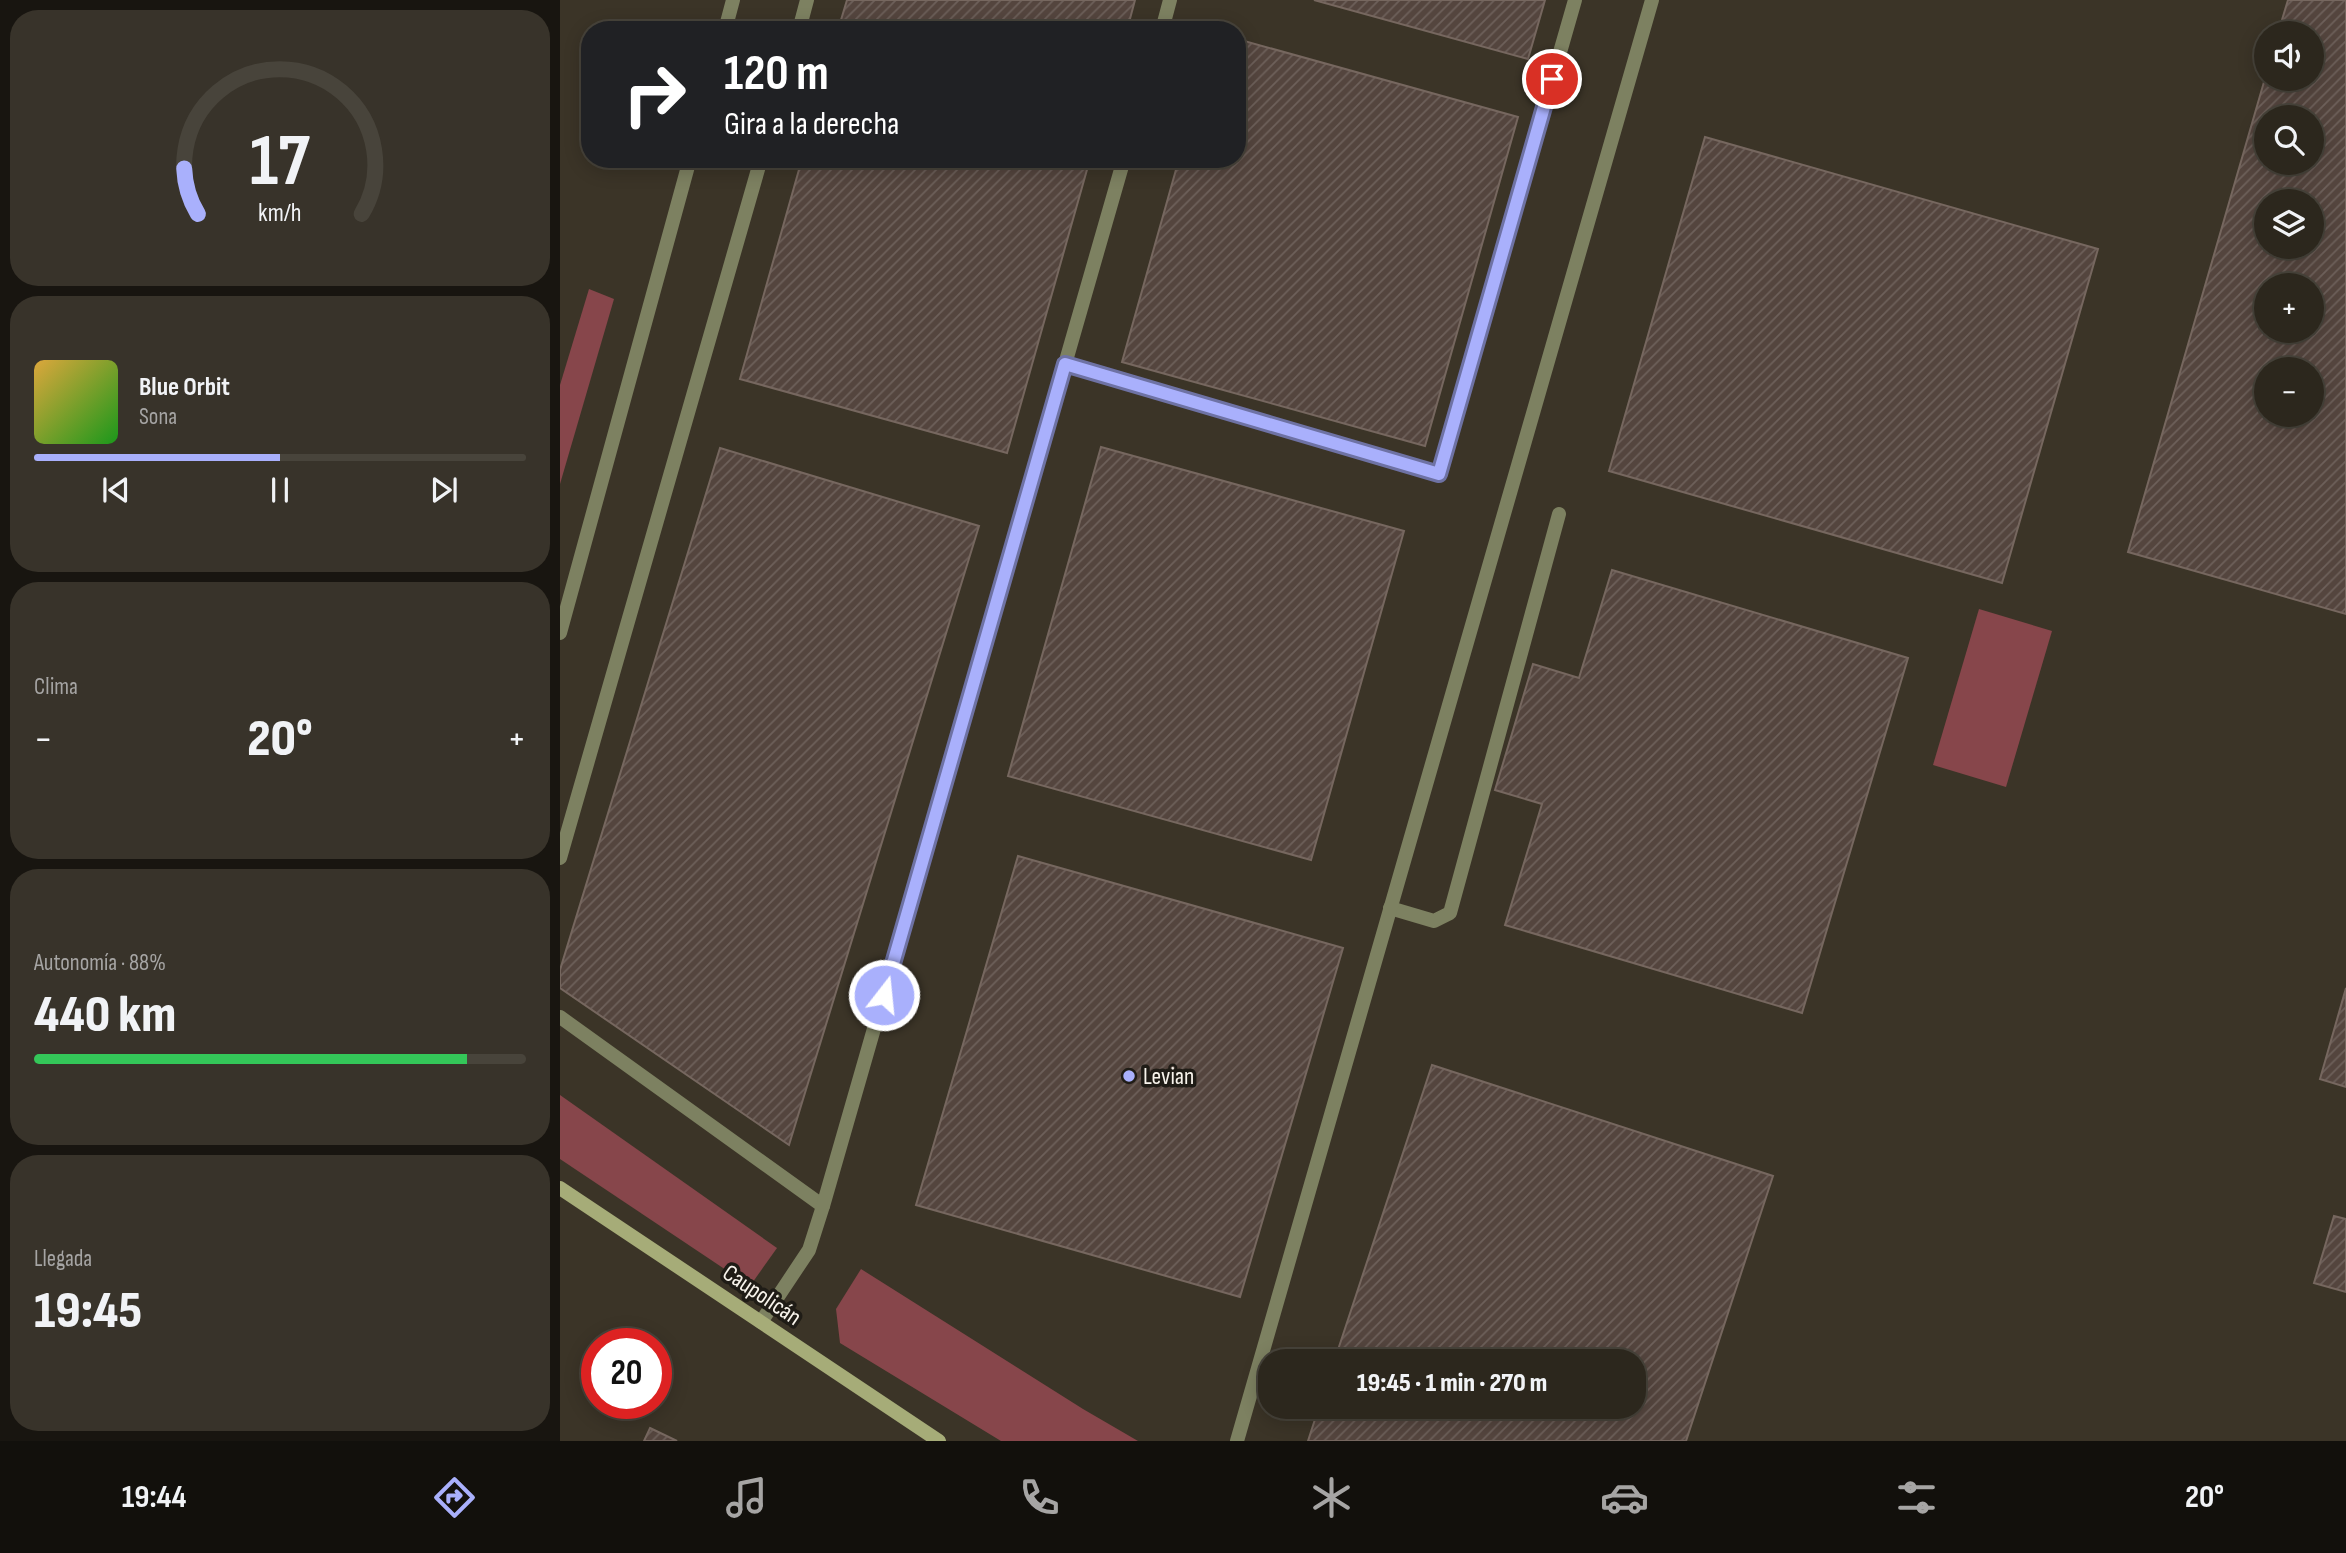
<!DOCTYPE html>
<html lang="es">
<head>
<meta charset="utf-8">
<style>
	:root { --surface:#2c271d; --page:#38332a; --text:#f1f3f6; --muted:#a6a5a4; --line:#48443b; --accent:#a9b0fc }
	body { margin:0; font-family:"Sofia Sans Condensed",sans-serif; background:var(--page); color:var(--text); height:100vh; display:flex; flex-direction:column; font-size:26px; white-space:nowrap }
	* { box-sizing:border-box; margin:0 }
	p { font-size:23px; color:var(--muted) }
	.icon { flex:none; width:38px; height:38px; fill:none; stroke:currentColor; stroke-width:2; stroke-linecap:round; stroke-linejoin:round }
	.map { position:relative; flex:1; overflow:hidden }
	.sheet { display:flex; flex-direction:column; gap:10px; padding:10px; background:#181510; width:560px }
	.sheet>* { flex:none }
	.top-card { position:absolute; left:21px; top:21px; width:665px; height:147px; border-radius:28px; box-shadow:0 4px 18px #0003,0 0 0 2px var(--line); background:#202124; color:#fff; overflow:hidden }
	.controls { position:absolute; left:1694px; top:21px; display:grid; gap:14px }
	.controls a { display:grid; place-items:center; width:70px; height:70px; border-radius:50%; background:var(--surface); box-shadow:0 4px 18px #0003,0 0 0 2px var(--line); font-size:35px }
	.speed { position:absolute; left:21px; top:1328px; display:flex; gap:14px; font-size:35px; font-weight:700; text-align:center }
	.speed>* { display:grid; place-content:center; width:91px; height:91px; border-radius:50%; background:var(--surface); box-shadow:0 4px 18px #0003,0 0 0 2px var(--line); line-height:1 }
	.speed .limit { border:10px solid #d22; background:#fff; color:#111 }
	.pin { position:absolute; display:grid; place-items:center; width:60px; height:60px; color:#fff; margin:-30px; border:4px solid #fff; border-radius:50%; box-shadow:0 2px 7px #0007 }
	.me { position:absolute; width:77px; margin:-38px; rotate:16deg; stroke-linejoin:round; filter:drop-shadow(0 0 5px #0008) }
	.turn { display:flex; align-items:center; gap:24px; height:147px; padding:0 28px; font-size:32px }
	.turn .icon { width:91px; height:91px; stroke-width:2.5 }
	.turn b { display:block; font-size:49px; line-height:60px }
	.big { font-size:52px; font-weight:800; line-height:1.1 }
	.sheet .widget { flex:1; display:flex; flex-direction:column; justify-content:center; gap:10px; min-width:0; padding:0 24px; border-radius:28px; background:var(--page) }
	.sheet .dial { align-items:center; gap:0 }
	.dial svg { height:182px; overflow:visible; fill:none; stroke:var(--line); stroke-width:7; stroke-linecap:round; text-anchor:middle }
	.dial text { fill:var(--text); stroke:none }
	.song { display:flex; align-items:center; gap:21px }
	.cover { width:84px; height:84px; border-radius:10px; background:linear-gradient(135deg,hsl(40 70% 55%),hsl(120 70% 35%)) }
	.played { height:7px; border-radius:4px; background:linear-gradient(90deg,var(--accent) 50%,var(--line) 50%) }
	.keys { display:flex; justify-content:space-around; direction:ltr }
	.heat { display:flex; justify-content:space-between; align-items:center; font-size:38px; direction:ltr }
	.charge { height:10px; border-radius:5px; background:linear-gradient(90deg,#34c759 88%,var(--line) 0) }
	.trip { position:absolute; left:698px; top:1349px; width:388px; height:70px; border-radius:28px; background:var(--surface); box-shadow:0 4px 18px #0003,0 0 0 2px var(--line); font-weight:800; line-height:70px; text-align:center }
	.tabs { display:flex; height:112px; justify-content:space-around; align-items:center; background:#12100c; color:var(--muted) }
	.tabs .icon { width:49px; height:49px }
	.tabs .on { color:var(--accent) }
	.tabs b { font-size:32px; color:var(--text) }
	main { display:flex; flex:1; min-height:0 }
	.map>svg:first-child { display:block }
	.grass { fill:#87464b }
	.building { fill:url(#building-hatch); stroke:#76675f; stroke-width:2; fill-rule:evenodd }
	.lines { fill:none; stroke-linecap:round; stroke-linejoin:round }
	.lane { stroke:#7d8161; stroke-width:14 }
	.street { stroke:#7d8161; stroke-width:14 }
	.secondary { stroke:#a6ac78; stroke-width:14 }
	.route-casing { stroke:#6e72a4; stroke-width:18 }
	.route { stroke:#a9b0fc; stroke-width:12 }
	.poi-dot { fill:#a9b0fc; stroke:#1f1c16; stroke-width:2.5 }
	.labels { text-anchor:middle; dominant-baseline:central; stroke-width:7; stroke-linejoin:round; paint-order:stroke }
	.poi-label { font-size:24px; fill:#f8f4ec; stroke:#1f1c16; text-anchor:start }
	.street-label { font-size:24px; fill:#f8f4ec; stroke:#1f1c16 }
</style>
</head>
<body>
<main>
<section class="sheet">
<div class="widget dial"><svg viewBox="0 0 100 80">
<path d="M14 69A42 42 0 1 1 86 69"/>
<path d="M14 69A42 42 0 0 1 8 49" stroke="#a9b0fc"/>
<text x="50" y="56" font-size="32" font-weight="700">17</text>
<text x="50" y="72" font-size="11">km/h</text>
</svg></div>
<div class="widget">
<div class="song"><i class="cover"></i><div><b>Blue Orbit</b><p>Sona</p></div></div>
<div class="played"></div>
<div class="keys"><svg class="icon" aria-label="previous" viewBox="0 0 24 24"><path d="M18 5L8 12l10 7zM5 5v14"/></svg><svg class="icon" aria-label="pause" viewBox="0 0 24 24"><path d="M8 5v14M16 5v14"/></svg><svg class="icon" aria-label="next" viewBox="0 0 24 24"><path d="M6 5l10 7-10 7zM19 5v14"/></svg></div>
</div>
<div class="widget"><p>Clima</p>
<div class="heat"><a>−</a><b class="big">20°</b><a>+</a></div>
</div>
<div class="widget"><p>Autonomía · 88%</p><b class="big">440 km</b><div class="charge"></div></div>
<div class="widget"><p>Llegada</p><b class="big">19:45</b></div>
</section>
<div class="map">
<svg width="1786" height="1441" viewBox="0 0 1786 1441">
	<defs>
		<pattern id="building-hatch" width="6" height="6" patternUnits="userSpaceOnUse" patternTransform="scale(1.75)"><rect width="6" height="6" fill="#54453e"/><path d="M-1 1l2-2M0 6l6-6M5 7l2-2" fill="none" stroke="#6d605a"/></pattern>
	</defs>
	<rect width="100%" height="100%" fill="#3b3427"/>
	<!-- grass -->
	<g class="grass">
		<polygon points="29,289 54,299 0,484 0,385"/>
		<polygon points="1419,609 1492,631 1446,787 1373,765"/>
		<polygon points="0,1095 217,1248 190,1286 0,1159"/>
		<polygon points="301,1269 523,1409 578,1441 441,1441 280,1343 276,1309"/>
	</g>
	<!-- building -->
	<g class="building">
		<polygon points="287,0 575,0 567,30 278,30"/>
		<polygon points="754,0 985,0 968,59"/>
		<path d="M 1728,0 L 1786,0 L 1786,614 L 1568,552 L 1706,75 L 1706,79 L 1752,79 L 1752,33 L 1718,33 ZM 1706,117 L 1752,117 L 1752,163 L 1706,163 ZM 1706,201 L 1752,201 L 1752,247 L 1706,247 ZM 1706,285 L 1752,285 L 1752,331 L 1706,331 ZM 1706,369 L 1752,369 L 1752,415 L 1706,415 Z"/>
		<polygon points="677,39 958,117 865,446 562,362 619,159 677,159"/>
		<polygon points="1145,137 1538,249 1442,583 1049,471"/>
		<polygon points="242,159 530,159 447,453 180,379"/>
		<polygon points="541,447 844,531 751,860 448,776"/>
		<polygon points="160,448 419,526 229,1145 0,988 0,970"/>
		<polygon points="1052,570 1348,658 1242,1013 945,925 982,804 935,790 973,664 1019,678"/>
		<polygon points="458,856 783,948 680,1297 356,1205"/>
		<polygon points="1786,988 1786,1087 1760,1079"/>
		<polygon points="872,1065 1213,1176 1126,1441 748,1441 759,1407 1074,1407 1074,1362 774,1362"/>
		<polygon points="1774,1216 1786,1219 1786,1292 1754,1283"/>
		<polygon points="90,1428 117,1441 84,1441"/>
	</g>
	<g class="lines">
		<!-- lane -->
		<g class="lane">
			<polyline points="239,30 247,0"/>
			<polyline points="602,30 610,0"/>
			<polyline points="505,364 879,474 1015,0"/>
			<polyline points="0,858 201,159"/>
			<polyline points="830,908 874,921 890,913 999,514"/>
			<polyline points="0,1017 263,1206"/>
			<polyline points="201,1322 249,1250 263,1206 564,159"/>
		</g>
		<!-- street -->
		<g class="street">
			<polyline points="165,30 173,0"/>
			<polyline points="0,633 130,159"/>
			<polyline points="677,1441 1092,0"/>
		</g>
		<!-- secondary -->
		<polyline class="secondary" points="0,1188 379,1441"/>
	</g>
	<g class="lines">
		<!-- route casing -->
		<g class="route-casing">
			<polyline id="route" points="324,995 505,364 879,474 992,79"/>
		</g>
		<!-- route -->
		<use href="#route" class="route"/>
	</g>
	<!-- markers -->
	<circle class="poi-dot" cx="569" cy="1076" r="7"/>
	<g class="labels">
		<!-- poi labels -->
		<g class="poi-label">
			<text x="583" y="1076">Levian</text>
		</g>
		<!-- street labels -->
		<g class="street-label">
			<text transform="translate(202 1295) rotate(34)">Caupolicán</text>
		</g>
	</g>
</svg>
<div class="controls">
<a><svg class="icon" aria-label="sound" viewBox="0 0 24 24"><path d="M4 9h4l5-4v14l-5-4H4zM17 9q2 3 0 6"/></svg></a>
<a><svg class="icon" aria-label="search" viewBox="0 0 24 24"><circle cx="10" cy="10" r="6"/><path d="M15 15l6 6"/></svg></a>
<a><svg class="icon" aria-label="layers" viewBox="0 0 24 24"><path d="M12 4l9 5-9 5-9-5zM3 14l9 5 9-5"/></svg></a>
<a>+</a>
<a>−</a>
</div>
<div class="speed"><div class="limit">20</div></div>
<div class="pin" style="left:992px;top:79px;background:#d93025"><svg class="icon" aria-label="arrive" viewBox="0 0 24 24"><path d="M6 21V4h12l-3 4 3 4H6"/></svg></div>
<svg class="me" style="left:324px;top:995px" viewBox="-20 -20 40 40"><circle r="17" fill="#a9b0fc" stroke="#fff" stroke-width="3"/><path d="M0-11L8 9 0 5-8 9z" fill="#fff"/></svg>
<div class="trip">19:45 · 1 min · 270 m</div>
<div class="top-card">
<div class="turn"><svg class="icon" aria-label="right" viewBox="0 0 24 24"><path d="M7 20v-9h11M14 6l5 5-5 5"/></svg><div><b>120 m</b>Gira a la derecha</div></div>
</div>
</div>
</main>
<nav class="tabs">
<b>19:44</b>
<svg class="icon on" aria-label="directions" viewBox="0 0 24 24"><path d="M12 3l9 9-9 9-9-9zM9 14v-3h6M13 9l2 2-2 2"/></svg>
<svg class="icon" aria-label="music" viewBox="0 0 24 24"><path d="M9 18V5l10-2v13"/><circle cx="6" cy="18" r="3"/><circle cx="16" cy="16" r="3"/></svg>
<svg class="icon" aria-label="phone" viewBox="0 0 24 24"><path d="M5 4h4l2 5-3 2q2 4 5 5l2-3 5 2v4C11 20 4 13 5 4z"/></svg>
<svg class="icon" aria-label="climate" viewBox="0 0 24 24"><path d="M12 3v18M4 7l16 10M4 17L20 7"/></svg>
<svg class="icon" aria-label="car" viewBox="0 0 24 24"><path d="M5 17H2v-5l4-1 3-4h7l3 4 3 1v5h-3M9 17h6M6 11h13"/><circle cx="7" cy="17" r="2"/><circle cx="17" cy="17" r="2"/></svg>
<svg class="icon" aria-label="filters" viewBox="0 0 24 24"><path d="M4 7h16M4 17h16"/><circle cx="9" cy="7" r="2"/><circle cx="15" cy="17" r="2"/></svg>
<b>20°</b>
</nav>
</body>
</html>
